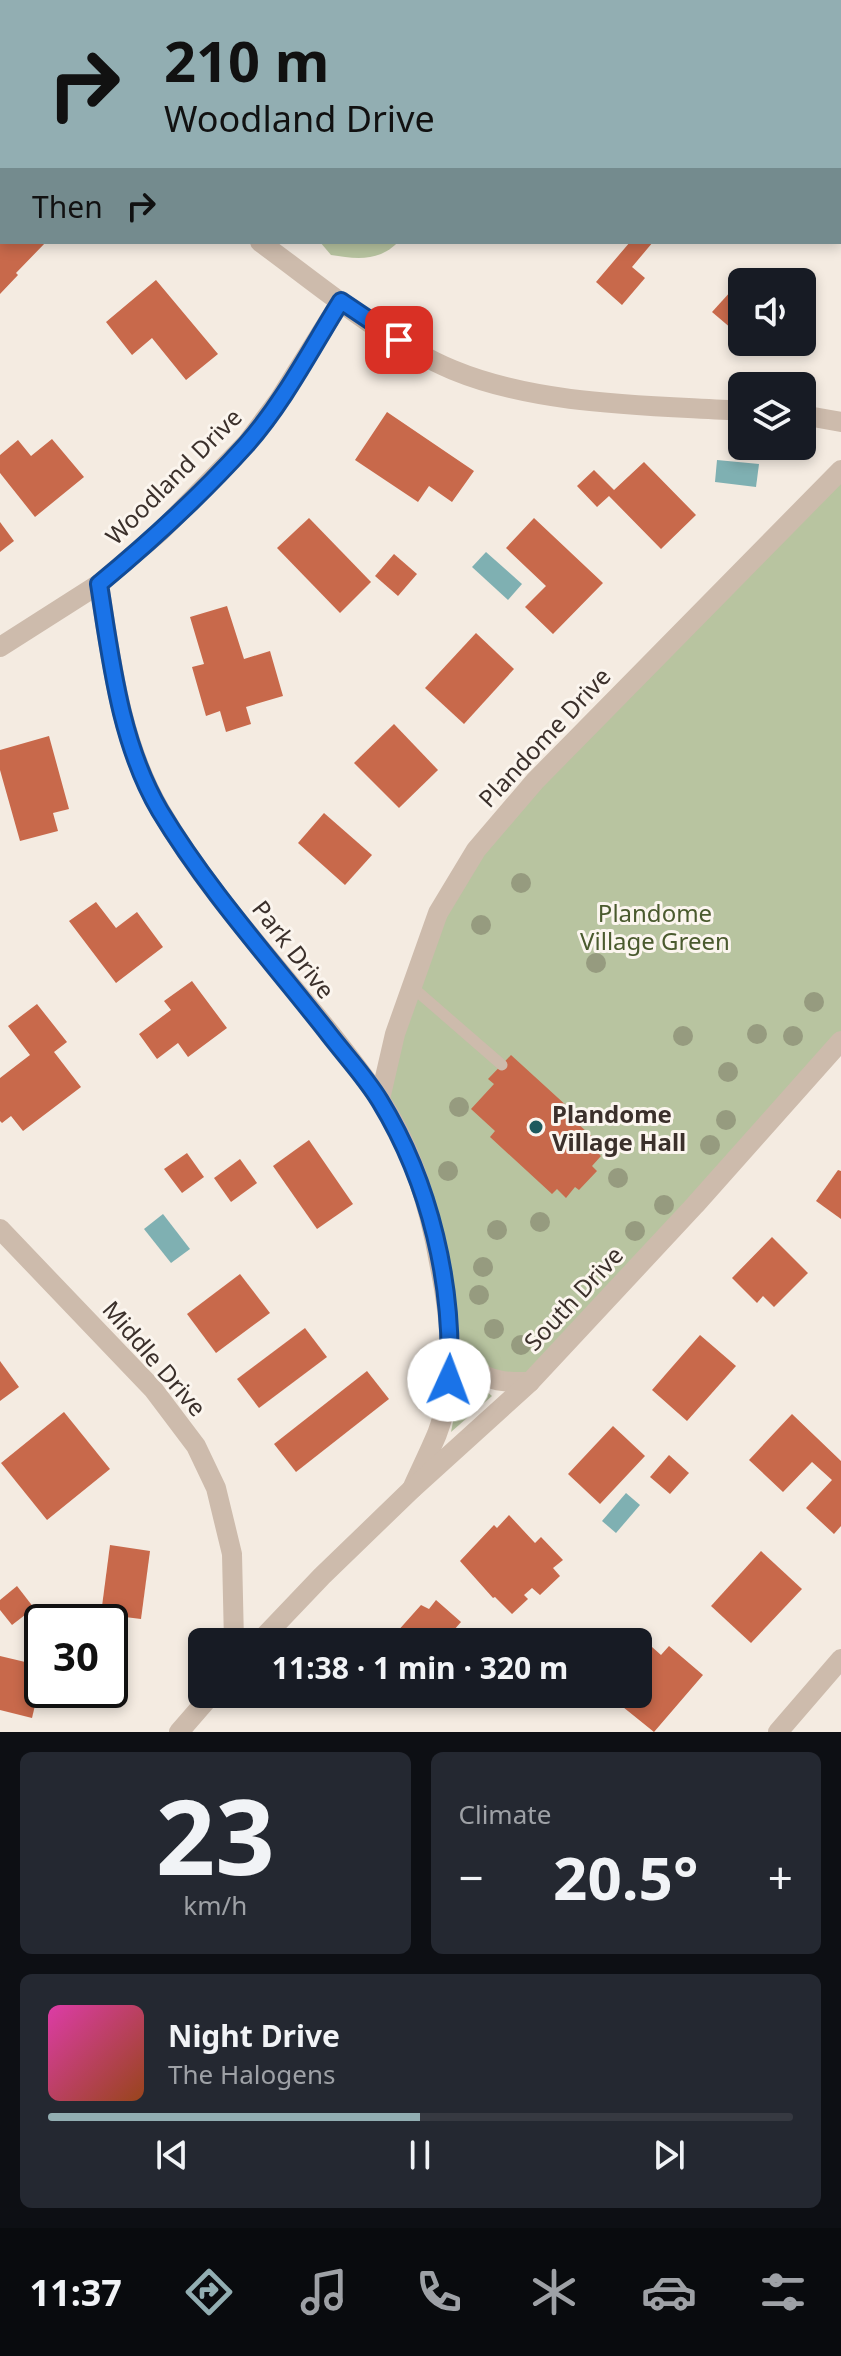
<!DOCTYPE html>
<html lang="en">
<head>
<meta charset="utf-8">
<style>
	:root { --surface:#171b24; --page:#242831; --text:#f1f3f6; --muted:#9ea1a6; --line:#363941; --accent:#92aeb2 }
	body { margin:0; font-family:"Noto Sans",sans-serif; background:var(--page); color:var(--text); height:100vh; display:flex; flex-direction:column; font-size:30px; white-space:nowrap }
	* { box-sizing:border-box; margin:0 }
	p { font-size:26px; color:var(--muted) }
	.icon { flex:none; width:44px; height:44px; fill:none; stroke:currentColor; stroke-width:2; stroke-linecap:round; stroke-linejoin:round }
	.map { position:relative; height:1732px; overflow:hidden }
	.drawer { display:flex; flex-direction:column; gap:20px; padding:20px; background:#0d0f14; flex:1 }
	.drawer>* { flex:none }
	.guide { position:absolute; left:0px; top:0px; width:842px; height:244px; box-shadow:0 4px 12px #0003; background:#92aeb2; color:#111; overflow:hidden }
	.controls { position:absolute; left:728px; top:268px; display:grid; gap:16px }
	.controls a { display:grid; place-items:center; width:88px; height:88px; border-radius:12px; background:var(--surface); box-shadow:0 4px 12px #0003; font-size:40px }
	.speed { position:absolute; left:24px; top:1604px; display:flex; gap:16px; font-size:40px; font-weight:700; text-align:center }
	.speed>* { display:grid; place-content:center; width:104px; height:104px; border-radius:50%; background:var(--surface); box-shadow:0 4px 12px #0003; line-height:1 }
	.speed .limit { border:4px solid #111; border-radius:12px; background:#fff; color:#111 }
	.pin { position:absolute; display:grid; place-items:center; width:68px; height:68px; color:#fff; margin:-34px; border-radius:16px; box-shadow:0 4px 12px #0006 }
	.me { position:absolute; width:88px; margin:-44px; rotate:2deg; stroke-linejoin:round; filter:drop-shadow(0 0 6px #0008) }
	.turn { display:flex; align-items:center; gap:28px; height:168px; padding:0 32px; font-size:36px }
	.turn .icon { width:104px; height:104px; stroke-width:2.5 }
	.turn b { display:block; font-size:56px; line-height:68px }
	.then { display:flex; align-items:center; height:76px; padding:0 32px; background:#0003; gap:16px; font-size:30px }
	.big { font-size:60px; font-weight:700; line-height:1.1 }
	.drawer .tile { flex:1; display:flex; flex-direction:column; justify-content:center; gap:12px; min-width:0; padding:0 28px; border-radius:12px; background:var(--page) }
	.drawer .dial { align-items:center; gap:0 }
	.dial b { font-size:104px; line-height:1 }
	.song { display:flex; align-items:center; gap:24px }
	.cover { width:96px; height:96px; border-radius:12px; background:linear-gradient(135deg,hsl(320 70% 55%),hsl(20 70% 35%)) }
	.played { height:8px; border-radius:4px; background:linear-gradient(90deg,var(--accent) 50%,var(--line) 50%) }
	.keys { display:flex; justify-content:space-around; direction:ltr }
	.heat { display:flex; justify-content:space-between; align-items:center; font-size:44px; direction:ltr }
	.drawer .tiles { flex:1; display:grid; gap:20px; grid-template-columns:1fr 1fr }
	.tile:last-child { grid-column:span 2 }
	.trip { position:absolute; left:188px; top:1628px; width:464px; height:80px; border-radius:12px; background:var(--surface); box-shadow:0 4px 12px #0003; font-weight:700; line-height:80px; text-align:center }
	.tabs { display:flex; height:128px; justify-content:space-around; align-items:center; background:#090b0e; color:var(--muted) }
	.tabs .icon { width:56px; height:56px }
	.tabs .selected { color:var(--accent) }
	.tabs b { font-size:36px; color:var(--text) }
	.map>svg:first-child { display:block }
	.green { fill:#b8c4a0 }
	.water { fill:#7fb0b2 }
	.building { fill:#c8694b }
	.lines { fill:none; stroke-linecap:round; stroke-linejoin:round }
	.lane { stroke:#cdbbac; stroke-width:11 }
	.street { stroke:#cdbbac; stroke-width:20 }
	.tree { fill:#969b7f }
	.route-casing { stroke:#114b97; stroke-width:20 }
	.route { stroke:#1a73e8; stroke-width:14 }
	.poi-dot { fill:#1f5a5e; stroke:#fbf5ee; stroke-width:3 }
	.labels { text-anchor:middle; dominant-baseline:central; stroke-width:6; stroke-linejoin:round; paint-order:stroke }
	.street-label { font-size:24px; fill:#3b302b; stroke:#fbf5ee }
	.park-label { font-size:24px; fill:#4a5a2e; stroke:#fbf5ee }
	.poi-label { font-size:24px; font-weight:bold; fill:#3b302b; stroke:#fbf5ee; text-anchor:start }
</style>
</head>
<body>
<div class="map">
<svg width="841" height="1732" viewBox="0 0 841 1732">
	<rect width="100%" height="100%" fill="#f4ebe1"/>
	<!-- green -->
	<g class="green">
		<path d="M 320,242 L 398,242 C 379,262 356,259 331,255 Z"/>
		<polygon points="841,470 841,1041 530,1382 502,1383 451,1344 432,1223 380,1099 395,1034 476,850"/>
		<polygon points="465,1373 492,1396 451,1432 462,1376"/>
	</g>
	<!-- water -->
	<g class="water">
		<polygon points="717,460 759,464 756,487 715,482"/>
		<polygon points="486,552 522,584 508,600 472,567"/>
		<polygon points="163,1214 190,1249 171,1263 144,1229"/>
		<polygon points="626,1493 640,1505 616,1533 602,1521"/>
	</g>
	<!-- building -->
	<g class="building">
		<polygon points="0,242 46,242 16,273 18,275 0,294"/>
		<polygon points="630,242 653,242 632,267 645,278 622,305 596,282"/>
		<polygon points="156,280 218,354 186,380 152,338 132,355 106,322"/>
		<polygon points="732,290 742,298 742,318 732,329 712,312"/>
		<polygon points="387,412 474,471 452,502 429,486 418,502 355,460"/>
		<polygon points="52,439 84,477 35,517 0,473 0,455 18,440 31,456"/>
		<polygon points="644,462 696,515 661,549 609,496 597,507 577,486 594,470 614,490"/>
		<polygon points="309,518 371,582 340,613 277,548"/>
		<polygon points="534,518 603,583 553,634 525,607 546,586 506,548"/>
		<polygon points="0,522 14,541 0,552"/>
		<polygon points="394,554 417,574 398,596 375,576"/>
		<polygon points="227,606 244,659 270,651 283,696 246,707 251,724 226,732 220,711 206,716 192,667 204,664 190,617"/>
		<polygon points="476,633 514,669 464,724 425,688"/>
		<polygon points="394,724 438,770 399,808 354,763"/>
		<polygon points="49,736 69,809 53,813 58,831 20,841 0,770 0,750"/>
		<polygon points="324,813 372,855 345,885 298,843"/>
		<polygon points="96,902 116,928 137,912 163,947 116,983 69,921"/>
		<polygon points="192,981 227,1028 188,1057 178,1043 157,1059 139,1034 171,1010 164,1001"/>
		<polygon points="37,1004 67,1042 54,1052 81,1087 23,1131 11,1116 2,1123 0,1121 0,1078 30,1055 8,1026"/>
		<polygon points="511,1055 580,1118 576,1122 599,1143 594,1149 601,1156 592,1166 597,1171 579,1190 575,1187 566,1198 557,1189 552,1194 490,1137 495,1131 471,1109 494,1084 488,1079"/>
		<polygon points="309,1140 353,1204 317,1229 273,1166"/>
		<polygon points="187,1153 204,1177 182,1193 164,1169"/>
		<polygon points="240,1159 257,1183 231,1202 214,1178"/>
		<polygon points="838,1170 841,1171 841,1219 816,1201"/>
		<polygon points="772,1237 808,1273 774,1307 763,1296 757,1303 732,1278"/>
		<polygon points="240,1274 270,1313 216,1353 187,1314"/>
		<polygon points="305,1328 327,1357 259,1408 237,1379"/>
		<polygon points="700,1335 736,1366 687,1421 652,1390"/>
		<polygon points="0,1361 19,1387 0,1401"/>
		<polygon points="367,1371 389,1399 296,1472 274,1444"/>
		<polygon points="64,1412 110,1469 47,1520 1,1463"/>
		<polygon points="792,1414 841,1461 841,1526 834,1534 806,1508 832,1480 812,1462 783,1492 749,1460"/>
		<polygon points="613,1426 645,1456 600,1504 568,1474"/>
		<polygon points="669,1455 689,1473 670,1494 650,1477"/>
		<polygon points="509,1515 535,1543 541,1537 563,1560 553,1568 560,1576 540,1595 532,1588 524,1595 528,1599 512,1614 495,1597 493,1598 460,1561 494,1525 497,1528"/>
		<polygon points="110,1545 150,1551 141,1619 101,1614"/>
		<polygon points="761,1551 802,1589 751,1643 711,1606"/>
		<polygon points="17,1586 34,1608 12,1625 0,1610 0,1600"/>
		<polygon points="436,1600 461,1622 454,1630 468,1642 398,1642 402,1638 396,1633 421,1605 429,1609"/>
		<polygon points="643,1639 661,1655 669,1646 703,1675 654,1732 623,1707 634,1694 638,1694 638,1680 643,1673 638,1669 638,1645"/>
		<polygon points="0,1656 42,1666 42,1676 32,1718 0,1710"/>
	</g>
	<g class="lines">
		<!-- lane -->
		<polyline class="lane" points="411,986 502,1065"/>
		<!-- street -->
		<g class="street">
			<polyline points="68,0 68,2"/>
			<polyline points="52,2 54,0"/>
			<polyline points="0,66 2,63"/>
			<path d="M 260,242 C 319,285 386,342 453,370 C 540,406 649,405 742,411"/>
			<polyline points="802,415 841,422"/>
			<path d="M 99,584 C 111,660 120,741 160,810 C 220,914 311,999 379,1098 C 413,1148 430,1209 440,1267 C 451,1322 457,1381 437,1434 C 429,1453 420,1471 412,1489"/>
			<polyline points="0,647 99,584 160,532 247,443 279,400 341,301"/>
			<polyline points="380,1099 395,1034 438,913 476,850 535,781 841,470"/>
			<polyline points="0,1229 153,1389 196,1446 216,1488 232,1554 234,1642"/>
			<path d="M 451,1344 C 480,1377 486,1383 530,1382"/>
			<polyline points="259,1642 322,1576 412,1489 530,1382 695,1205 841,1041"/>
			<polyline points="179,1732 212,1694"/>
			<polyline points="778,1732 841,1659"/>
		</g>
	</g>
	<!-- trees -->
	<g class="tree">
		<circle cx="521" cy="883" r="10"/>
		<circle cx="481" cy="925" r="10"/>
		<circle cx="596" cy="963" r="10"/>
		<circle cx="814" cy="1002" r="10"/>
		<circle cx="757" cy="1034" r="10"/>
		<circle cx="683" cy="1036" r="10"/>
		<circle cx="793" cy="1036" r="10"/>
		<circle cx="728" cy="1072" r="10"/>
		<circle cx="459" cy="1107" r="10"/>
		<circle cx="726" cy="1120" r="10"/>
		<circle cx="710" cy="1145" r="10"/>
		<circle cx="448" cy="1171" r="10"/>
		<circle cx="618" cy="1178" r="10"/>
		<circle cx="664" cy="1205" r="10"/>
		<circle cx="540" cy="1222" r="10"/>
		<circle cx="497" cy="1230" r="10"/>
		<circle cx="635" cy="1231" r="10"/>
		<circle cx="483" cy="1267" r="10"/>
		<circle cx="479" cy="1295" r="10"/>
		<circle cx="494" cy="1329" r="10"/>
		<circle cx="521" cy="1345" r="10"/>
	</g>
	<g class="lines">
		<!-- route casing -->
		<g class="route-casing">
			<path id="route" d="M 399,340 L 341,301 C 311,349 284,402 246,445 C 201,495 151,541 99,584 C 111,660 120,743 160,811 C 207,889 269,958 325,1029 C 343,1053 365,1076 380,1101 C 430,1183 454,1285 449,1380"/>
		</g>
		<!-- route -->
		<use href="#route" class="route"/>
	</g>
	<!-- markers -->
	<circle class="poi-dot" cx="536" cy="1127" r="8"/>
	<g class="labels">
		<!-- street labels -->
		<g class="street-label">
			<text transform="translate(173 476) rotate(-45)">Woodland Drive</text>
			<text transform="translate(544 737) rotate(-47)">Plandome Drive</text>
			<text transform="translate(294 949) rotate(52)">Park Drive</text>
			<text transform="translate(573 1298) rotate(-47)">South Drive</text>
			<text transform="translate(155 1358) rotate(49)">Middle Drive</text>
		</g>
		<!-- park labels -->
		<g class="park-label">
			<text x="655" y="912">Plandome<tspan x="655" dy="28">Village Green</tspan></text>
		</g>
		<!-- poi labels -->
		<g class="poi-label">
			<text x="552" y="1113">Plandome<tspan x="552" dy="28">Village Hall</tspan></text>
		</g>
	</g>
</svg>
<div class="controls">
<a><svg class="icon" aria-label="sound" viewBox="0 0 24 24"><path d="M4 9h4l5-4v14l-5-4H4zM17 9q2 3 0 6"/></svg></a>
<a><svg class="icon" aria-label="layers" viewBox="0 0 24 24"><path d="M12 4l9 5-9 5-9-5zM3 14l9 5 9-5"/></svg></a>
</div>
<div class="speed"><div class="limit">30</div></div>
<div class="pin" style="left:399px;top:340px;background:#d93025"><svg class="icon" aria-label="arrive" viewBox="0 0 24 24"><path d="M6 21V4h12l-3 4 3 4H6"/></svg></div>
<svg class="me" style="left:449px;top:1380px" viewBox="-20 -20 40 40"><circle r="19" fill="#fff"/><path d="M0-13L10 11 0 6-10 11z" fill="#1a73e8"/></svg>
<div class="trip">11:38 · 1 min · 320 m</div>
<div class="guide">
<div class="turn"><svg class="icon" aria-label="right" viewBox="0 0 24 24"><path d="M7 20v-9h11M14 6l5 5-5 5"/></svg><div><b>210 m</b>Woodland Drive</div></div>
<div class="then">Then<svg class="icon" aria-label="right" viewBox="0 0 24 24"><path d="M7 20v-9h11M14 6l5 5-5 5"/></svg></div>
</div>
</div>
<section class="drawer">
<div class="tiles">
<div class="tile dial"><b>23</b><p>km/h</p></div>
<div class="tile"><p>Climate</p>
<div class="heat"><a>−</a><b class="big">20.5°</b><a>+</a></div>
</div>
<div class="tile">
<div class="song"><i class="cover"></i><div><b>Night Drive</b><p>The Halogens</p></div></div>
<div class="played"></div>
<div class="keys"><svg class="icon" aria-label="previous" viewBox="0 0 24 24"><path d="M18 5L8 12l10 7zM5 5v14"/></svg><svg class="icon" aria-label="pause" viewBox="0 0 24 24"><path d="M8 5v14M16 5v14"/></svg><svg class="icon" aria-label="next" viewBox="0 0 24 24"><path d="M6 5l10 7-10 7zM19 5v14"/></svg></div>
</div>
</div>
</section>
<nav class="tabs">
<b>11:37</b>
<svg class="icon selected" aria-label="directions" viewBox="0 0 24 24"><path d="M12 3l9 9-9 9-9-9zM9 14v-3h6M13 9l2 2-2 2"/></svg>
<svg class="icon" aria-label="music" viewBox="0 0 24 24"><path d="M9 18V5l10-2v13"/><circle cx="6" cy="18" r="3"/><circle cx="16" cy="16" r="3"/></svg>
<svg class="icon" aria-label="phone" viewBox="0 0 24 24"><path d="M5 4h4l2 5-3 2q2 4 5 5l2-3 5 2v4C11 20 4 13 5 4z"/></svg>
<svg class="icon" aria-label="climate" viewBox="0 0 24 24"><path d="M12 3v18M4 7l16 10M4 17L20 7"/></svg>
<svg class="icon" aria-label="car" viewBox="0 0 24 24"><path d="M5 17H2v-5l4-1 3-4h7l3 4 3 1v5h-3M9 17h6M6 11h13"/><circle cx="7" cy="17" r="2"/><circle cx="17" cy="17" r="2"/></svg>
<svg class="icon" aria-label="filters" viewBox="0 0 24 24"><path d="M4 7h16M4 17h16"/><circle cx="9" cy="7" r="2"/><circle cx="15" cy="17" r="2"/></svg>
</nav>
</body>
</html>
